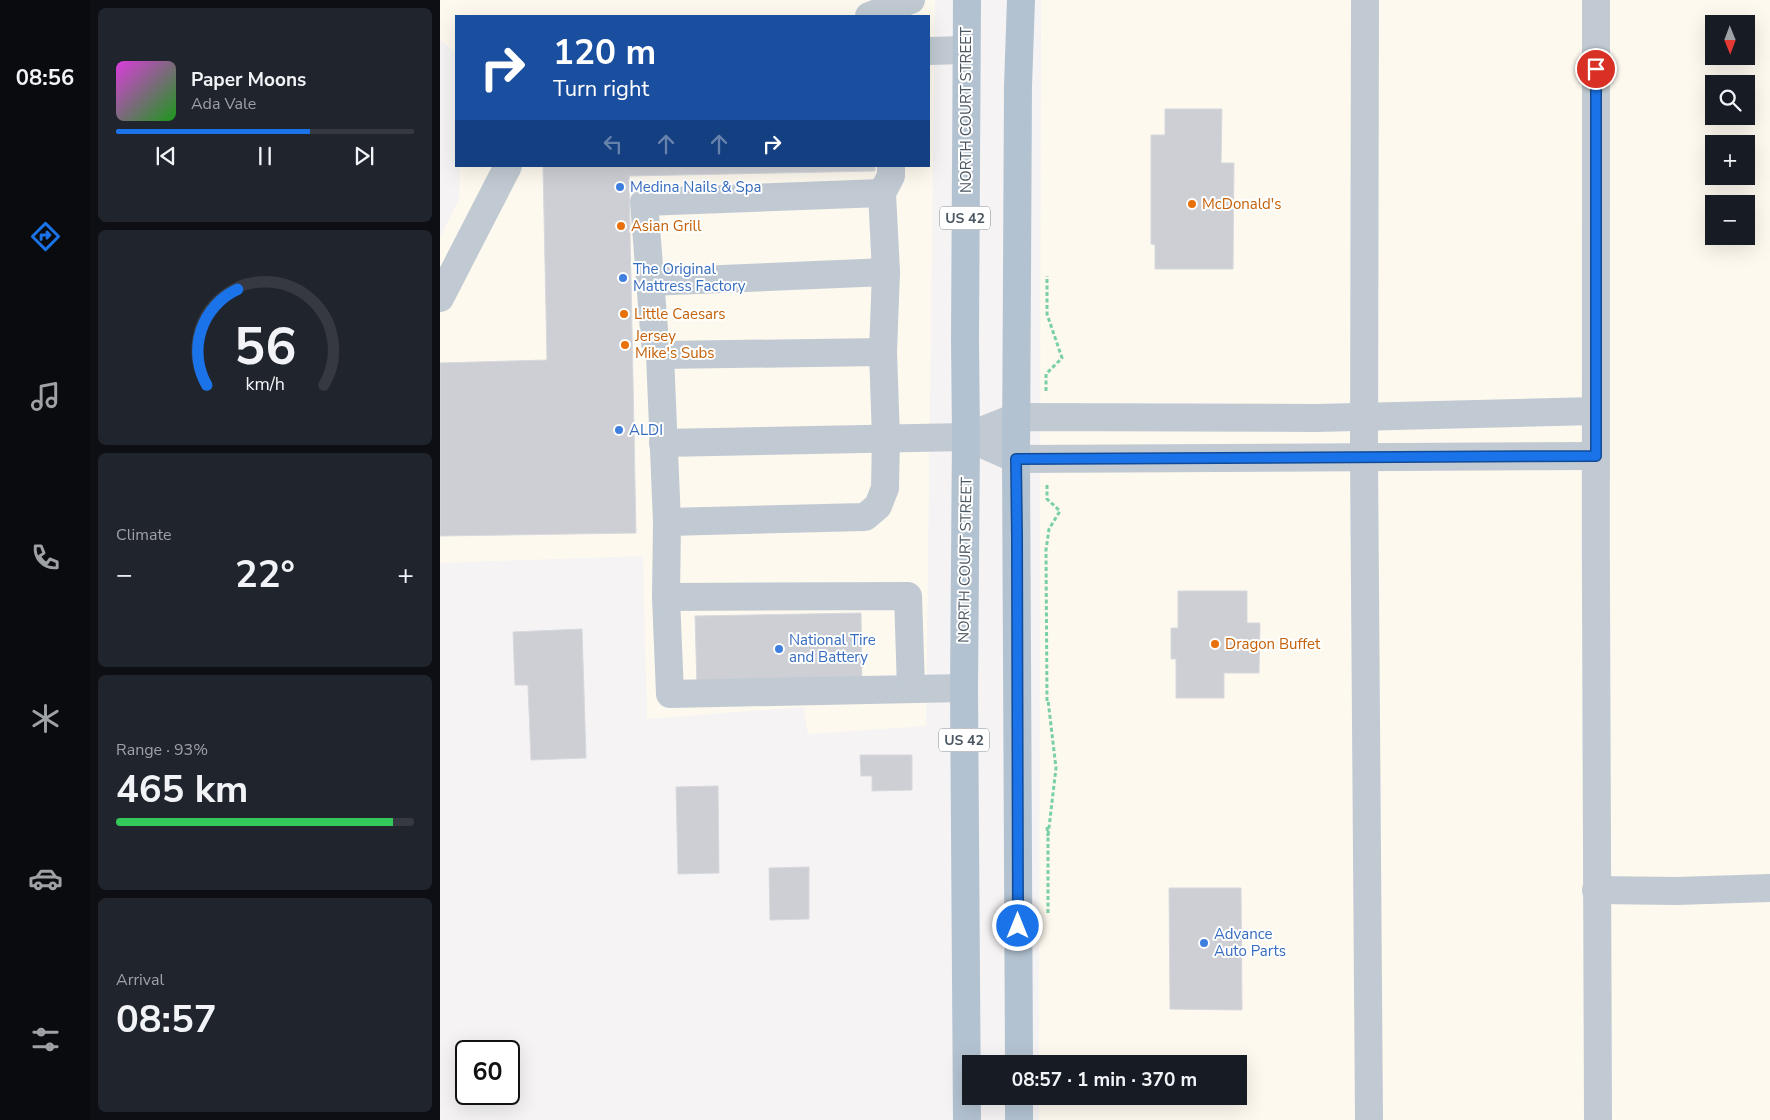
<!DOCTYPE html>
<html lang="en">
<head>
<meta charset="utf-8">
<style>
	:root { --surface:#171b24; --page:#20242c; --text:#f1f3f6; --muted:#9ea1a6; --line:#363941; --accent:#1a73e8 }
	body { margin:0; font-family:"Nunito Sans",sans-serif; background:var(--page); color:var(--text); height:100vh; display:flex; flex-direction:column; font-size:19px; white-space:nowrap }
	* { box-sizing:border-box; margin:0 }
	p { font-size:16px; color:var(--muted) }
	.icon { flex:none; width:28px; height:28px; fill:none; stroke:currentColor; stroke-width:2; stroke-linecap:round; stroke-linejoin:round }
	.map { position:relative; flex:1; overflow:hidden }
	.side { display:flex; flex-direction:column; gap:8px; padding:8px; background:#0d0f14; width:350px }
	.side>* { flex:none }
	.hud { position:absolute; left:15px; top:15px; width:475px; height:152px; border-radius:0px; box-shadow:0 5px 20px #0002; background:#1a4fa0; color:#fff; overflow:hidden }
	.needle { width:32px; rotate:179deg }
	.fabs { position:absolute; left:1265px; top:15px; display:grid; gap:10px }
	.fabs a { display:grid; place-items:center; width:50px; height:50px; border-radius:0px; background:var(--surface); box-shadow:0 5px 20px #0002; font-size:25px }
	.speed { position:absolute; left:15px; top:1040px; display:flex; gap:10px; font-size:25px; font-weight:700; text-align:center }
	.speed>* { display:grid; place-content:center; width:65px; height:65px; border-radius:50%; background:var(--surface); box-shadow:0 5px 20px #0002; line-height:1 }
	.speed .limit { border:2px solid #111; border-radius:8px; background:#fff; color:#111 }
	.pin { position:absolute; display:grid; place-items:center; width:42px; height:42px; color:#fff; margin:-21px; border:2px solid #fff; border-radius:50%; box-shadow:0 1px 5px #0007 }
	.me { position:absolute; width:55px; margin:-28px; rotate:0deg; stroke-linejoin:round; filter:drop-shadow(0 0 4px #0008) }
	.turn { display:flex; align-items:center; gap:18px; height:105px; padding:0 15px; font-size:22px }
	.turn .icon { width:65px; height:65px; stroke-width:2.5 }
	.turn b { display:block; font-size:35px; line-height:42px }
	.lanes { display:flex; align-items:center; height:48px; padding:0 15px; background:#0003; justify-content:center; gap:25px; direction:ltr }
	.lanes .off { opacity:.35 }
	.big { font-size:38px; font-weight:700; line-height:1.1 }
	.side .widget { flex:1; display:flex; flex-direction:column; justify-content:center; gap:8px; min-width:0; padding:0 18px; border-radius:8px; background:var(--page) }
	.side .dial { align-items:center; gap:0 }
	.dial svg { height:130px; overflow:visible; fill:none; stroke:var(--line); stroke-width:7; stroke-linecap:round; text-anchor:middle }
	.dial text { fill:var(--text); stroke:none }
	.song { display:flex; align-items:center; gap:15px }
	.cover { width:60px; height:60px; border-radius:8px; background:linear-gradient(135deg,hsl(300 70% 55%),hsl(120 70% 35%)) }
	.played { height:5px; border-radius:2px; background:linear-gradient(90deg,var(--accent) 65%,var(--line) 65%) }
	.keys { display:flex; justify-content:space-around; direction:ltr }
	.heat { display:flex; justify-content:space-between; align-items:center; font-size:28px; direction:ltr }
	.charge { height:8px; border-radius:4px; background:linear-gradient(90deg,#34c759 93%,var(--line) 0) }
	.trip { position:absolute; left:522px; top:1055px; width:285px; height:50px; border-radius:0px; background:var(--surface); box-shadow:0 5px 20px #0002; font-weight:700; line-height:50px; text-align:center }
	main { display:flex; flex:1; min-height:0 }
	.dock { display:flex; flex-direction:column; width:90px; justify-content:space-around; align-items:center; background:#090b0e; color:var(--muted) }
	.dock .icon { width:35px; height:35px }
	.dock .on { color:var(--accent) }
	.dock b { font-size:22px; color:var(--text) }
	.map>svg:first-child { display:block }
	.commercial { fill:#fdf9ef; fill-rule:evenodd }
	.building { fill:#cdcfd5; stroke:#d7d9de }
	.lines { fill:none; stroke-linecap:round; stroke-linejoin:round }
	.path { stroke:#7ad0a6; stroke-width:3; stroke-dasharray:4 2.5; stroke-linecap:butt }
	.minor { stroke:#c1cad2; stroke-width:28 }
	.major { stroke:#b3c2d1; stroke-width:28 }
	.route-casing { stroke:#114b97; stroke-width:12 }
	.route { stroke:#1a73e8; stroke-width:9 }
	.shop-dot { fill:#3f7fe0; stroke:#fff; stroke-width:2 }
	.food-dot { fill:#e8710a; stroke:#fff; stroke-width:2 }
	.labels { text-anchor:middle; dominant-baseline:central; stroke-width:4; stroke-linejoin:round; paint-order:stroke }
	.shield { fill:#fff; stroke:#808990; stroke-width:1 }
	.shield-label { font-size:14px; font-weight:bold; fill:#4a5661 }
	.street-label { font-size:15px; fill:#4a5661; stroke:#fff }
	.shop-label { font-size:15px; fill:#366cbe; stroke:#fff; text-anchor:start }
	.food-label { font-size:15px; fill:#c56008; stroke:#fff; text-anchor:start }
</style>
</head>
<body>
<main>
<nav class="dock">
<b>08:56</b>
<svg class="icon on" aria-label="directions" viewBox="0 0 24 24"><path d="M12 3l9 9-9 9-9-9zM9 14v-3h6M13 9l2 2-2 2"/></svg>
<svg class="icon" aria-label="music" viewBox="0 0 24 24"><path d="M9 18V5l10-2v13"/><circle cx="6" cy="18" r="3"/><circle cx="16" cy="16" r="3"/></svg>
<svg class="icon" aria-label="phone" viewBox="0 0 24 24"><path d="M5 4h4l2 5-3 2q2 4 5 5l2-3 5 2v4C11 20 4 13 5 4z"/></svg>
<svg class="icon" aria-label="climate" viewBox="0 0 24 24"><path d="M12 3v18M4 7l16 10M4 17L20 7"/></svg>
<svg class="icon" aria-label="car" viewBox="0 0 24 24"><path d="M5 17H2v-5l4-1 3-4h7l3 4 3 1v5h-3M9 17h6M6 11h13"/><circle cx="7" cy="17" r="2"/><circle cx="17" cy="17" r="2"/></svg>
<svg class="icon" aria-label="filters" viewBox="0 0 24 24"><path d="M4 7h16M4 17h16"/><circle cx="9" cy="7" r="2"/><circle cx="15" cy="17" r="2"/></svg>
</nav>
<section class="side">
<div class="widget">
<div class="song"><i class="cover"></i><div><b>Paper Moons</b><p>Ada Vale</p></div></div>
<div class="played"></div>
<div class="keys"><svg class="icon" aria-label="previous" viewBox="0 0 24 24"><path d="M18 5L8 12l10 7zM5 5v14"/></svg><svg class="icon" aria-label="pause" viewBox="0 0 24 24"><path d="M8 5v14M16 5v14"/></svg><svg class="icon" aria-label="next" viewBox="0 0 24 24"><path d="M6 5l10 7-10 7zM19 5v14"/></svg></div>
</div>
<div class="widget dial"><svg viewBox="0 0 100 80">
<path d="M14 69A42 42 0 1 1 86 69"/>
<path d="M14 69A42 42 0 0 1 33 10" stroke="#1a73e8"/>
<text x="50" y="56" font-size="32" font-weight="700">56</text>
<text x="50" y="72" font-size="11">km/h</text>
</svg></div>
<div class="widget"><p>Climate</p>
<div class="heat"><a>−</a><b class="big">22°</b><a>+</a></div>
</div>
<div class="widget"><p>Range · 93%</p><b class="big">465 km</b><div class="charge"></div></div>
<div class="widget"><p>Arrival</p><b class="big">08:57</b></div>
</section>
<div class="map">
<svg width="1330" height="1120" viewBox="0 0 1330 1120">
	<rect width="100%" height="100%" fill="#f5f3f3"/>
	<!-- commercial -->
	<g class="commercial">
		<polygon points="0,0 495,0 486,726 368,734 363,707 207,719 203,556 0,563 0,238 19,199 20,166 489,166 489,16 16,16 16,54 0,39"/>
		<path d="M 601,0 L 1330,0 L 1330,1120 L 599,1120 L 599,1096 L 799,1096 L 799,1064 L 599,1064 ZM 1274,24 L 1306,24 L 1306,56 L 1274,56 ZM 1274,84 L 1306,84 L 1306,116 L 1274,116 ZM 1274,144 L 1306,144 L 1306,176 L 1274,176 ZM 1274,204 L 1306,204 L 1306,236 L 1274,236 Z"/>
	</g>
	<!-- building -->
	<g class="building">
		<polygon points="725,109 782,109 781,163 794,163 793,269 715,269 715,245 711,244 711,135 725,135"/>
		<polygon points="103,166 435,166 435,171 189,176 196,533 0,536 0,363 107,360"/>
		<polygon points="738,591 807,591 807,623 820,623 819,673 784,673 784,698 736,698 736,659 731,659 731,628 738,628"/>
		<polygon points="421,613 422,683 257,686 255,616"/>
		<polygon points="142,629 146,758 91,760 88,685 75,685 73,632"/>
		<polygon points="420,755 472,755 472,790 432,791 432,776 421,776"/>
		<polygon points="278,786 279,873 238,874 236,787"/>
		<polygon points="369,867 369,919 330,920 329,868"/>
		<polygon points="729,888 801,888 802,1010 730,1009"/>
	</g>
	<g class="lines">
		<!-- path -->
		<g class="path">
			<polyline points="606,391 606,374 622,358 607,314 607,276"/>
			<polyline points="607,701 606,550 609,529 620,511 607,499 607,485"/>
			<polyline points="607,827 608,836"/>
			<polyline points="608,913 608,836 616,768 608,700"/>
		</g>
		<!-- minor -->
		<g class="minor">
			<polyline points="925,0 924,457 929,1120"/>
			<path d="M 1156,0 C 1157,373 1154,747 1158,1120"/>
			<polyline points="429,16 471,0"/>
			<polyline points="489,51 526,50"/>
			<polyline points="442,193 204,202 215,343 220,355 227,522 226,597 230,694 524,688"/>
			<polyline points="209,282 446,272"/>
			<polyline points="0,298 68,166"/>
			<polyline points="220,355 443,352"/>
			<polyline points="526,437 576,459 1156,456"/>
			<polyline points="223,443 526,437 576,417 876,418 1155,411"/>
			<polyline points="227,522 425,517 438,506 445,488 446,438 443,352 446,272 442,193 451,176 451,166"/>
			<polyline points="226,597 468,596 471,688"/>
			<polyline points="1156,890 1236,891 1330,888"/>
		</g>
		<!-- major -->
		<g class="major">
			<polyline points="579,1064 576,459 578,86 581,0"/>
			<polyline points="579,1096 579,1120"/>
			<polyline points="527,1120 524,688 526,437 525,340 527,0"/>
		</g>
	</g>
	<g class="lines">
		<!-- route casing -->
		<g class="route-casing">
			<polyline id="route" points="578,926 577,536 576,459 1156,456 1156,69"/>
		</g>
		<!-- route -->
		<use href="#route" class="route"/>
	</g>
	<!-- markers -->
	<g class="shop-dot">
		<circle cx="180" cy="187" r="5"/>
		<circle cx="183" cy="278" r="5"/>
		<circle cx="179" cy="430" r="5"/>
		<circle cx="339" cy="649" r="5"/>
		<circle cx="764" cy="943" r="5"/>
	</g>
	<g class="food-dot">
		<circle cx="752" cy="204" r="5"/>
		<circle cx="181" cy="226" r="5"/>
		<circle cx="184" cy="314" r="5"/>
		<circle cx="185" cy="345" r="5"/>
		<circle cx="775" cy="644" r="5"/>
	</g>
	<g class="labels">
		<!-- shield labels -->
		<g class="shield">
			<rect x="500" y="206.5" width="50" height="23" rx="4"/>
			<rect x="499" y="728.5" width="50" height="23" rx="4"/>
		</g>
		<g class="shield-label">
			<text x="525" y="218">US 42</text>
			<text x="524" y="740">US 42</text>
		</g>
		<!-- street labels -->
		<g class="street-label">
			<text transform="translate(526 110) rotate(-90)">NORTH COURT STREET</text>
			<text transform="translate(525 560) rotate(-89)">NORTH COURT STREET</text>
		</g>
		<!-- shop labels -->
		<g class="shop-label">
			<text x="190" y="187">Medina Nails &amp; Spa</text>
			<text x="193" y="269">The Original<tspan x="193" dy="17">Mattress Factory</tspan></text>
			<text x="189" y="430">ALDI</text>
			<text x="349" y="640">National Tire<tspan x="349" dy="17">and Battery</tspan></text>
			<text x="774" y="934">Advance<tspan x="774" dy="17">Auto Parts</tspan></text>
		</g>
		<!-- food labels -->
		<g class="food-label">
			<text x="762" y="204">McDonald's</text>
			<text x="191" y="226">Asian Grill</text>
			<text x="194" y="314">Little Caesars</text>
			<text x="195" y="336">Jersey<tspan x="195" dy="17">Mike's Subs</tspan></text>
			<text x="785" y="644">Dragon Buffet</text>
		</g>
	</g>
</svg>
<div class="fabs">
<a><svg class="needle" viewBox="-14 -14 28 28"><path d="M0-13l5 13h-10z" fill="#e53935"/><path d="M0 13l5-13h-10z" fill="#9ea1a6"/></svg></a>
<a><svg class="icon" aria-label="search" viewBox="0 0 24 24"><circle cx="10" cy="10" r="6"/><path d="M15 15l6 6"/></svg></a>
<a>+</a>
<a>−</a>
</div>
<div class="speed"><div class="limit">60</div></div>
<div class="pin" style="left:1156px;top:69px;background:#d93025"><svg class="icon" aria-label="arrive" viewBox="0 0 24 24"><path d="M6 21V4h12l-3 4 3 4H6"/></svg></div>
<svg class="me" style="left:578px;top:926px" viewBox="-20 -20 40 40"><circle r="17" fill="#1a73e8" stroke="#fff" stroke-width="3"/><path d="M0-11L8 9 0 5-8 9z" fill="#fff"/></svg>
<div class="trip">08:57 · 1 min · 370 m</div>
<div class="hud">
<div class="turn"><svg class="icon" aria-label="right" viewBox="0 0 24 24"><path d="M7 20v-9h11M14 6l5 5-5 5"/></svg><div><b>120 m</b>Turn right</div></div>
<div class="lanes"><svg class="icon off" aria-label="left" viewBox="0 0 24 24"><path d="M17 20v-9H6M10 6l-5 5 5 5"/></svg><svg class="icon off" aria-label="ahead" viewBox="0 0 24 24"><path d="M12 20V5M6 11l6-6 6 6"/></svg><svg class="icon off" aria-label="ahead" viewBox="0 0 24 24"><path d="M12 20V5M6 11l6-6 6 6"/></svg><svg class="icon" aria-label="right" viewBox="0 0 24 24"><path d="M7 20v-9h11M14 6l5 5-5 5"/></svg></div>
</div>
</div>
</main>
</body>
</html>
